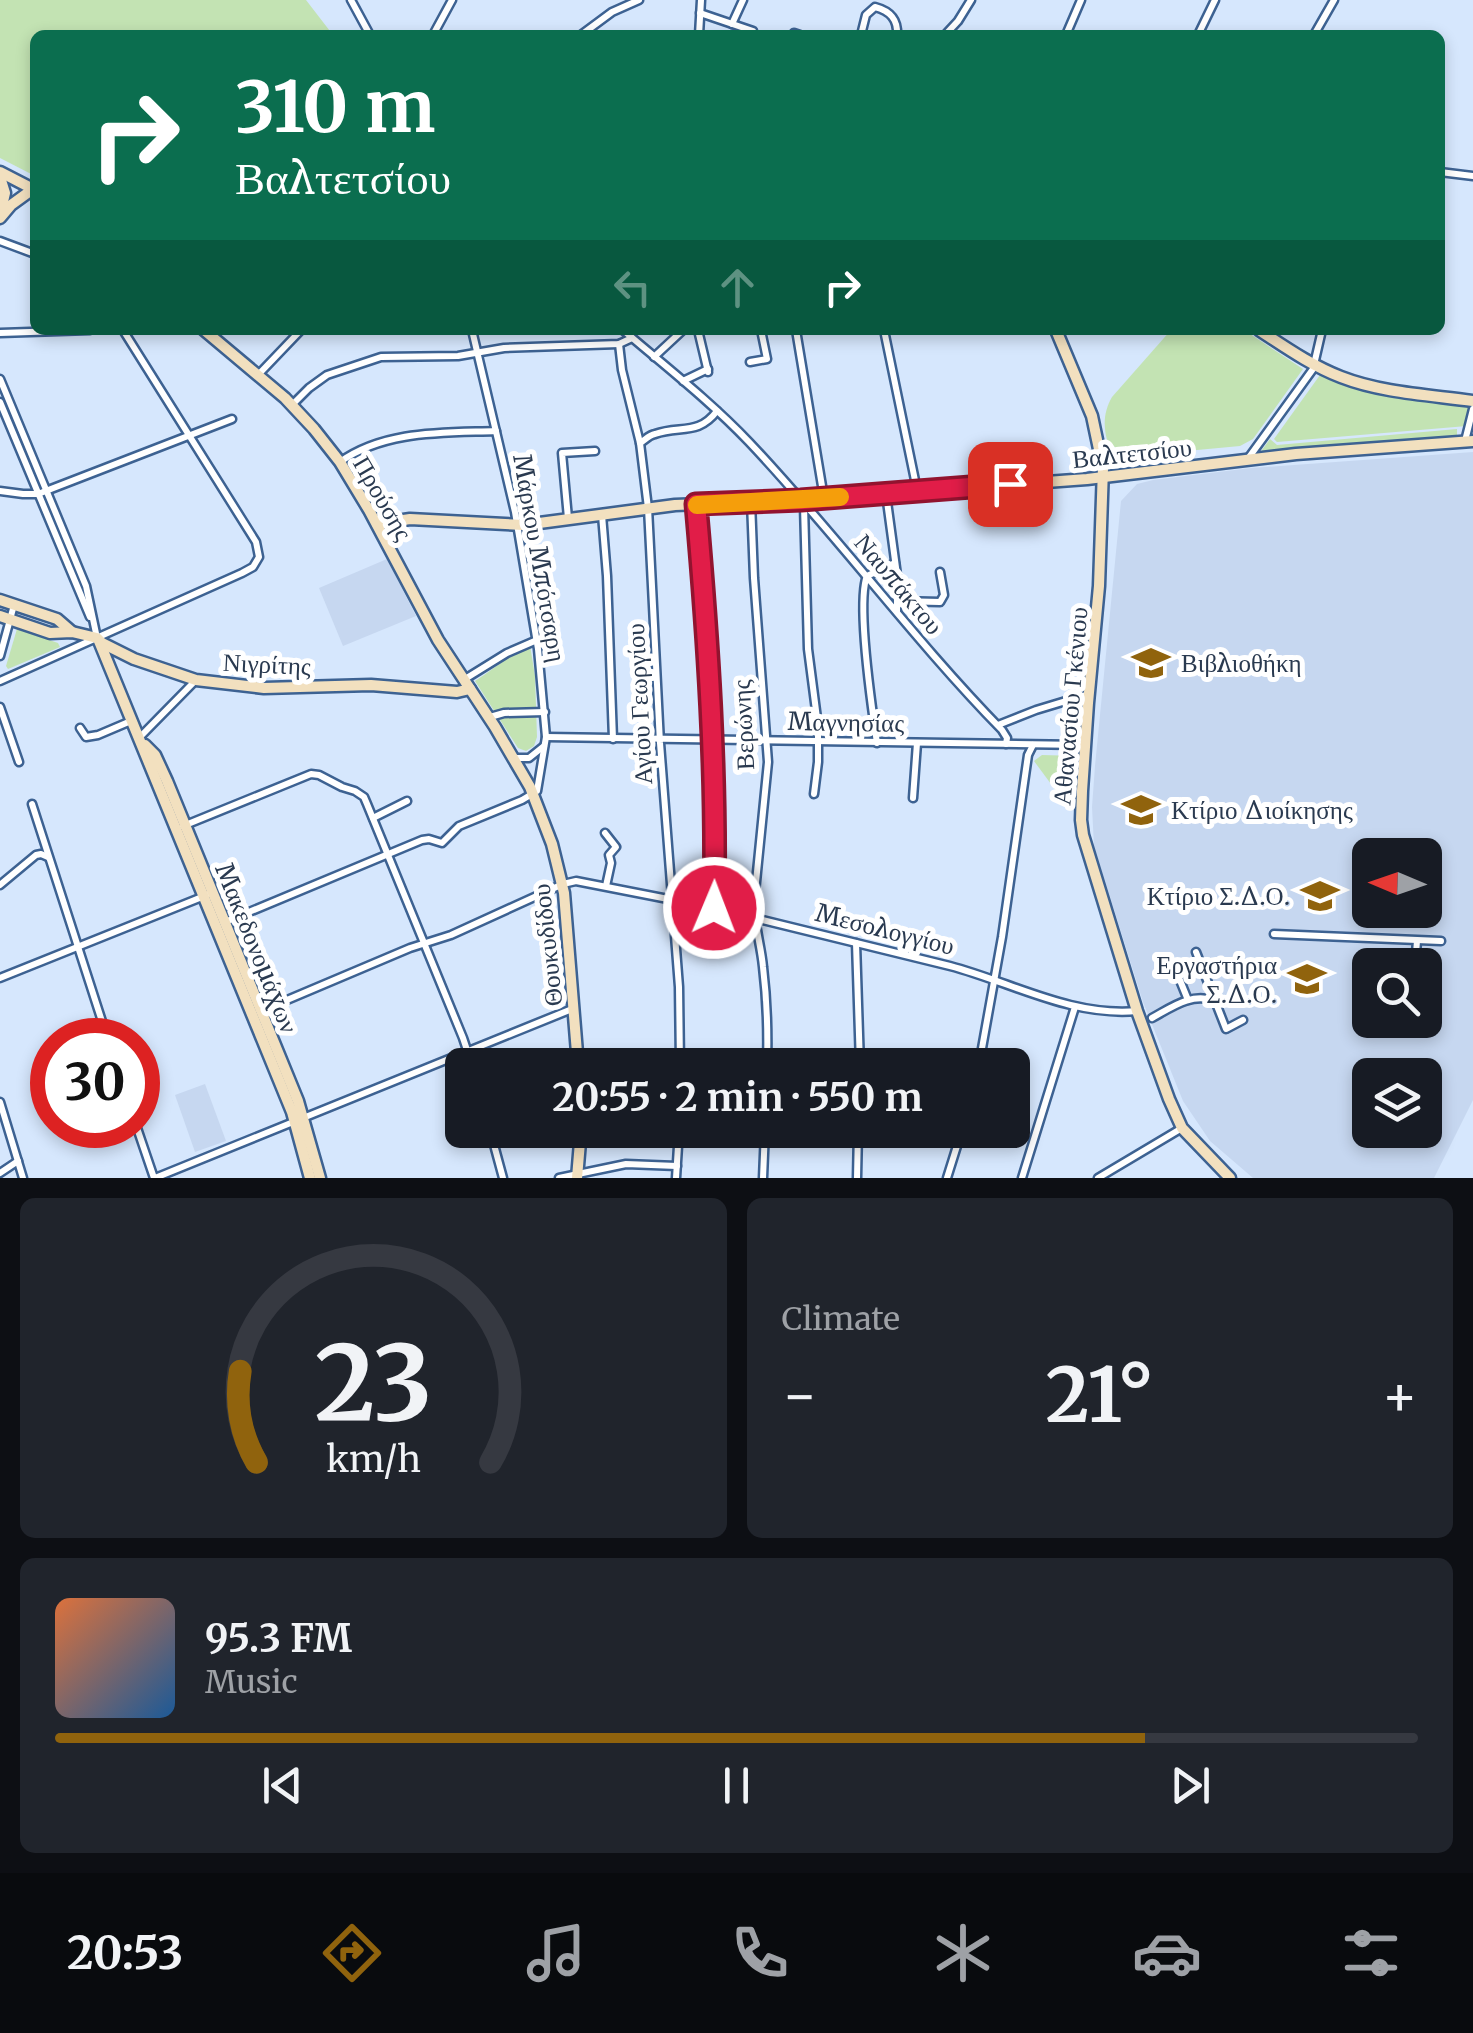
<!DOCTYPE html>
<html lang="en">
<head>
<meta charset="utf-8">
<style>
	:root { --surface:#171b24; --page:#20242c; --text:#f1f3f6; --muted:#9ea1a6; --line:#363941; --accent:#90630d }
	body { margin:0; font-family:Merriweather,serif; background:var(--page); color:var(--text); height:100vh; display:flex; flex-direction:column; font-size:38px; white-space:nowrap }
	* { box-sizing:border-box; margin:0 }
	p { font-size:32px; color:var(--muted) }
	.icon { flex:none; width:55px; height:55px; fill:none; stroke:currentColor; stroke-width:2; stroke-linecap:round; stroke-linejoin:round }
	.map { position:relative; height:1178px; overflow:hidden }
	.panel { display:flex; flex-direction:column; gap:20px; padding:20px; background:#0d0f14; flex:1 }
	.panel>* { flex:none }
	.top-card { position:absolute; left:30px; top:30px; width:1415px; height:305px; border-radius:15px; box-shadow:0 5px 15px #0003; background:#0b6e4f; color:#fff; overflow:hidden }
	.needle { width:65px; rotate:272deg }
	.controls { position:absolute; left:1352px; top:838px; display:grid; gap:20px }
	.controls a { display:grid; place-items:center; width:90px; height:90px; border-radius:15px; background:var(--surface); box-shadow:0 5px 15px #0003; font-size:50px }
	.speed { position:absolute; left:30px; top:1018px; display:flex; gap:20px; font-size:50px; font-weight:700; text-align:center }
	.speed>* { display:grid; place-content:center; width:130px; height:130px; border-radius:50%; background:var(--surface); box-shadow:0 5px 15px #0003; line-height:1 }
	.speed .limit { border:15px solid #d22; background:#fff; color:#111 }
	.pin { position:absolute; display:grid; place-items:center; width:85px; height:85px; color:#fff; margin:-42px; border-radius:20px; box-shadow:0 5px 15px #0006 }
	.me { position:absolute; width:110px; margin:-55px; rotate:1deg; stroke-linejoin:round; filter:drop-shadow(0 0 8px #0008) }
	.turn { display:flex; align-items:center; gap:35px; height:210px; padding:0 40px; font-size:45px }
	.turn .icon { width:130px; height:130px; stroke-width:2.5 }
	.turn b { display:block; font-size:70px; line-height:85px }
	.lanes { display:flex; align-items:center; height:95px; padding:0 40px; background:#0003; justify-content:center; gap:50px; direction:ltr }
	.lanes .off { opacity:.35 }
	.big { font-size:75px; font-weight:700; line-height:1.1 }
	.panel .card { flex:1; display:flex; flex-direction:column; justify-content:center; gap:15px; min-width:0; padding:0 35px; border-radius:15px; background:var(--page) }
	.panel .dial { align-items:center; gap:0 }
	.dial svg { height:260px; overflow:visible; fill:none; stroke:var(--line); stroke-width:7; stroke-linecap:round; text-anchor:middle }
	.dial text { fill:var(--text); stroke:none }
	.song { display:flex; align-items:center; gap:30px }
	.cover { width:120px; height:120px; border-radius:15px; background:linear-gradient(135deg,hsl(20 70% 55%),hsl(210 70% 35%)) }
	.played { height:10px; border-radius:5px; background:linear-gradient(90deg,var(--accent) 80%,var(--line) 80%) }
	.keys { display:flex; justify-content:space-around; direction:ltr }
	.heat { display:flex; justify-content:space-between; align-items:center; font-size:55px; direction:ltr }
	.panel .tiles { flex:1; display:grid; gap:20px; grid-template-columns:1fr 1fr }
	.card:last-child { grid-column:span 2 }
	.trip { position:absolute; left:445px; top:1048px; width:585px; height:100px; border-radius:15px; background:var(--surface); box-shadow:0 5px 15px #0003; font-weight:700; line-height:100px; text-align:center }
	.dock { display:flex; height:160px; justify-content:space-around; align-items:center; background:#090b0e; color:var(--muted) }
	.dock .icon { width:70px; height:70px }
	.dock .active { color:var(--accent) }
	.dock b { font-size:45px; color:var(--text) }
	.map>svg:first-child { display:block }
	.built { fill:#c6d7f0; fill-rule:evenodd }
	.green { fill:#c3e3b3 }
	.lines { fill:none; stroke-linecap:round; stroke-linejoin:round }
	.street-casing { stroke:#3d6292; stroke-width:11 }
	.secondary-casing { stroke:#3d6292; stroke-width:15 }
	.street { stroke:#fff; stroke-width:6 }
	.secondary { stroke:#f2e0bf; stroke-width:10 }
	.route-casing { stroke:#92132f; stroke-width:25 }
	.route { stroke:#e11d48; stroke-width:18 }
	.slow { stroke:#f59e0b; stroke-width:18 }
	.labels { text-anchor:middle; dominant-baseline:central; stroke-width:10; stroke-linejoin:round; paint-order:stroke }
	.street-label { font-size:25px; fill:#2a3a50; stroke:#fff }
	.poi-label { font-size:25px; fill:#2a3a50; stroke:#fff; text-anchor:start }
</style>
</head>
<body>
<div class="map">
<svg width="1473" height="1178" viewBox="0 0 1473 1178">
	<rect width="100%" height="100%" fill="#d6e7fd"/>
	<!-- built -->
	<g class="built">
		<path d="M 1473,452 L 1473,1100 L 1434,1178 L 1253,1178 L 1210,1141 L 1183,1101 L 1143,1002 L 1094,846 L 1092,807 L 1095,766 L 1121,501 L 1137,484 L 1153,480 L 1251,468 ZM 1370,855 L 1425,855 L 1425,910 L 1370,910 ZM 1370,965 L 1425,965 L 1425,1020 L 1370,1020 ZM 1370,1075 L 1425,1075 L 1425,1130 L 1370,1130 Z"/>
		<polygon points="387,559 416,616 343,646 319,588"/>
		<polygon points="205,1084 226,1141 195,1152 175,1095"/>
	</g>
	<!-- green -->
	<g class="green">
		<polygon points="0,0 306,0 333,35 35,35 35,176 0,158"/>
		<path d="M 1171,330 L 1244,330 L 1303,369 L 1253,439 L 1240,446 L 1133,456 L 1119,451 L 1107,440 C 1103,424 1104,411 1112,397 Z"/>
		<polygon points="1320,375 1376,392 1471,405 1467,426 1277,442 1274,439"/>
		<polygon points="1457,429 1457,436 1259,454 1270,439 1277,445"/>
		<polygon points="17,629 58,643 60,647 8,669 6,666"/>
		<path d="M 530,645 L 535,676 L 537,737 L 534,746 L 526,751 L 518,748 L 475,681 C 494,669 510,655 530,645 Z"/>
		<polygon points="1042,755 1078,756 1074,807 1068,807 1034,761"/>
	</g>
	<g class="lines">
		<!-- street casing -->
		<g class="street-casing">
			<g id="street">
				<polyline points="351,0 370,35"/>
				<polyline points="700,13 753,31"/>
				<polyline points="732,24 743,0"/>
				<polyline points="794,33 800,35"/>
				<polyline points="433,35 452,0"/>
				<polyline points="581,35 612,12 639,0"/>
				<polyline points="699,35 701,0"/>
				<path d="M 861,35 L 866,15 L 875,7 C 890,11 898,19 897,35"/>
				<polyline points="945,35 958,21 971,0"/>
				<polyline points="1066,35 1081,0"/>
				<polyline points="1198,35 1215,0"/>
				<polyline points="1314,35 1334,0"/>
				<polyline points="1440,172 1473,176"/>
				<polyline points="0,241 35,254"/>
				<path d="M 623,330 C 665,366 710,401 749,442 C 837,535 913,639 1002,730 L 1007,738 L 1006,744"/>
				<polyline points="698,330 708,372"/>
				<polyline points="796,330 824,498"/>
				<polyline points="884,330 917,490"/>
				<polyline points="0,333 90,330"/>
				<polyline points="619,344 622,370 640,443 648,508 660,743 679,987 680,1065"/>
				<polyline points="654,357 683,330"/>
				<polyline points="750,362 767,359 761,330"/>
				<polyline points="258,375 301,330"/>
				<polyline points="0,379 86,586 97,638"/>
				<polyline points="683,381 708,369"/>
				<polyline points="0,402 90,617"/>
				<polyline points="292,405 309,388 327,375 381,357 458,356 504,348 619,344 632,338"/>
				<polyline points="1465,441 1473,409"/>
				<path d="M 640,443 C 645,440 649,435 655,434 C 680,425 698,436 717,411"/>
				<polyline points="1247,460 1313,369 1322,330"/>
				<path d="M 340,462 C 385,430 443,433 496,431"/>
				<polyline points="0,491 23,494 38,494 232,419"/>
				<polyline points="886,494 897,575 897,611"/>
				<path d="M 751,502 L 754,578 L 768,762 L 754,902 C 754,924 761,945 763,967 C 767,1000 768,1032 767,1065"/>
				<path d="M 697,505 C 708,640 716,773 714,908"/>
				<polyline points="804,506 808,649 818,726 818,762 814,794"/>
				<polyline points="602,515 607,576 613,739"/>
				<polyline points="568,518 562,453 595,451"/>
				<path d="M 867,576 C 856,603 872,709 877,743"/>
				<polyline points="867,576 895,563"/>
				<polyline points="898,601 940,602 944,595 940,572"/>
				<polyline points="0,656 14,605"/>
				<polyline points="465,679 507,653 537,640"/>
				<polyline points="0,681 242,573 253,567 259,557 256,542 123,330"/>
				<polyline points="0,707 19,762"/>
				<polyline points="490,717 504,713 545,712"/>
				<polyline points="998,725 1036,710 1089,694"/>
				<polyline points="80,728 86,737 98,735 131,721"/>
				<polyline points="546,737 1084,745"/>
				<polyline points="139,738 195,681"/>
				<polyline points="513,758 529,758 544,746"/>
				<polyline points="913,798 917,743"/>
				<polyline points="32,804 108,1040"/>
				<polyline points="373,818 407,801"/>
				<polyline points="183,826 311,774 319,775 342,787 355,791 364,797 367,804 463,1038 472,1065"/>
				<polyline points="605,833 616,847 609,855 611,863 606,886"/>
				<polyline points="0,885 36,855 41,854 48,857"/>
				<polyline points="225,922 422,840 429,839 442,843 459,826 522,800 537,791 546,737 538,649 515,512 472,330"/>
				<polyline points="1274,934 1441,941"/>
				<polyline points="856,943 860,1065"/>
				<polyline points="1196,952 1226,1029 1243,1020"/>
				<polyline points="1415,965 1417,941"/>
				<polyline points="1175,968 1188,1000"/>
				<polyline points="0,978 207,895"/>
				<path d="M 261,1011 L 410,948 L 451,935 L 563,884 L 576,881 L 714,908 L 950,966 C 1011,982 1071,1017 1137,1011"/>
				<path d="M 1152,1018 C 1172,1007 1192,992 1215,1001"/>
				<polyline points="1411,1032 1412,1020"/>
				<polyline points="979,1065 1002,937 1028,755 1033,745"/>
				<polyline points="0,1102 23,1178"/>
				<polyline points="136,1125 154,1178"/>
				<polyline points="490,1130 503,1178"/>
				<polyline points="0,1173 18,1161"/>
				<polyline points="155,1178 572,1009"/>
				<polyline points="559,1178 626,1164 677,1166"/>
				<polyline points="676,1178 679,1130"/>
				<polyline points="763,1178 765,1130"/>
				<polyline points="857,1178 858,1130"/>
				<polyline points="947,1178 962,1130"/>
				<polyline points="1022,1178 1075,1007"/>
				<polyline points="1098,1178 1182,1128"/>
			</g>
		</g>
		<!-- secondary casing -->
		<g class="secondary-casing">
			<g id="secondary">
				<polyline points="0,172 35,190"/>
				<polyline points="0,177 5,193 0,214"/>
				<polyline points="0,218 11,205 33,189"/>
				<polyline points="204,330 285,398 314,429 340,462 369,510 438,640 495,727 530,787 552,844 564,893 578,1065"/>
				<polyline points="1056,330 1092,416 1103,468 1099,586 1088,703 1082,791 1081,820 1083,835 1137,1011 1169,1099 1182,1128 1230,1178"/>
				<path d="M 1259,330 C 1285,347 1312,366 1341,377 C 1382,393 1430,395 1473,401"/>
				<polyline points="377,524 410,519 524,525 675,505 801,500 1087,479 1296,454 1473,441"/>
				<polyline points="0,600 57,619 72,632"/>
				<polyline points="0,616 50,633 72,632 97,638 102,643 134,659 196,680 264,688 371,685 457,692 470,689"/>
				<polyline points="99,641 292,1112 310,1178"/>
				<polyline points="145,745 155,755 167,781 298,1101 320,1178"/>
				<polyline points="577,1178 581,1130"/>
			</g>
		</g>
		<!-- street -->
		<use href="#street" class="street"/>
		<!-- secondary -->
		<use href="#secondary" class="secondary"/>
	</g>
	<g class="lines">
		<!-- route casing -->
		<g class="route-casing">
			<path id="route" d="M 714,908 C 717,773 708,639 696,504 L 801,500 L 1010,484"/>
		</g>
		<!-- route -->
		<use href="#route" class="route"/>
		<!-- slow -->
		<polyline class="slow" points="697,505 840,497"/>
	</g>
	<!-- icons -->
	<defs>
		<g id="university-bare" transform="scale(3)"><path d="M0-5L7-2L0 1L-7-2ZM-4 1L0 2.5L4 1V4Q0 6-4 4Z" fill="#90630d" stroke="#fff" stroke-width="2.5" paint-order="stroke"/></g>
	</defs>
	<g fill-rule="evenodd">
		<use href="#university-bare" x="1151" y="663"/>
		<use href="#university-bare" x="1141" y="810"/>
		<use href="#university-bare" x="1320" y="896"/>
		<use href="#university-bare" x="1307" y="979"/>
	</g>
	<g class="labels">
		<!-- street labels -->
		<g class="street-label">
			<text transform="translate(1132 453) rotate(-6)">Βαλτετσίου</text>
			<text transform="translate(383 498) rotate(60)">Προύσης</text>
			<text transform="translate(540 558) rotate(80)">Μάρκου Μπότσαρη</text>
			<text transform="translate(899 584) rotate(50)">Ναυπάκτου</text>
			<text transform="translate(267 664) rotate(3)">Νιγρίτης</text>
			<text transform="translate(639 704) rotate(-93)">Αγίου Γεωργίου</text>
			<text transform="translate(1070 706) rotate(-85)">Αθανασίου Γκένιου</text>
			<text transform="translate(846 722) rotate(1)">Μαγνησίας</text>
			<text transform="translate(743 725) rotate(-93)">Βερώνης</text>
			<text transform="translate(885 929) rotate(14)">Μεσολογγίου</text>
			<text transform="translate(547 945) rotate(-96)">Θουκυδίδου</text>
			<text transform="translate(257 948) rotate(68)">Μακεδονομάχων</text>
		</g>
		<!-- poi labels -->
		<g class="poi-label">
			<text x="1181" y="663">Βιβλιοθήκη</text>
			<text x="1171" y="810">Κτίριο Διοίκησης</text>
			<text x="1290" y="896" text-anchor="end">Κτίριο Σ.Δ.Ο.</text>
			<text x="1277" y="965" text-anchor="end">Εργαστήρια<tspan x="1277" dy="29">Σ.Δ.Ο.</tspan></text>
		</g>
	</g>
</svg>
<div class="controls">
<a><svg class="needle" viewBox="-14 -14 28 28"><path d="M0-13l5 13h-10z" fill="#e53935"/><path d="M0 13l5-13h-10z" fill="#9ea1a6"/></svg></a>
<a><svg class="icon" aria-label="search" viewBox="0 0 24 24"><circle cx="10" cy="10" r="6"/><path d="M15 15l6 6"/></svg></a>
<a><svg class="icon" aria-label="layers" viewBox="0 0 24 24"><path d="M12 4l9 5-9 5-9-5zM3 14l9 5 9-5"/></svg></a>
</div>
<div class="speed"><div class="limit">30</div></div>
<div class="pin" style="left:1010px;top:484px;background:#d93025"><svg class="icon" aria-label="arrive" viewBox="0 0 24 24"><path d="M6 21V4h12l-3 4 3 4H6"/></svg></div>
<svg class="me" style="left:714px;top:908px" viewBox="-20 -20 40 40"><circle r="17" fill="#e11d48" stroke="#fff" stroke-width="3"/><path d="M0-11L8 9 0 5-8 9z" fill="#fff"/></svg>
<div class="trip">20:55 · 2 min · 550 m</div>
<div class="top-card">
<div class="turn"><svg class="icon" aria-label="right" viewBox="0 0 24 24"><path d="M7 20v-9h11M14 6l5 5-5 5"/></svg><div><b>310 m</b>Βαλτετσίου</div></div>
<div class="lanes"><svg class="icon off" aria-label="left" viewBox="0 0 24 24"><path d="M17 20v-9H6M10 6l-5 5 5 5"/></svg><svg class="icon off" aria-label="ahead" viewBox="0 0 24 24"><path d="M12 20V5M6 11l6-6 6 6"/></svg><svg class="icon" aria-label="right" viewBox="0 0 24 24"><path d="M7 20v-9h11M14 6l5 5-5 5"/></svg></div>
</div>
</div>
<section class="panel">
<div class="tiles">
<div class="card dial"><svg viewBox="0 0 100 80">
<path d="M14 69A42 42 0 1 1 86 69"/>
<path d="M14 69A42 42 0 0 1 9 41" stroke="#90630d"/>
<text x="50" y="56" font-size="32" font-weight="700">23</text>
<text x="50" y="72" font-size="11">km/h</text>
</svg></div>
<div class="card"><p>Climate</p>
<div class="heat"><a>−</a><b class="big">21°</b><a>+</a></div>
</div>
<div class="card">
<div class="song"><i class="cover"></i><div><b>95.3 FM</b><p>Music</p></div></div>
<div class="played"></div>
<div class="keys"><svg class="icon" aria-label="previous" viewBox="0 0 24 24"><path d="M18 5L8 12l10 7zM5 5v14"/></svg><svg class="icon" aria-label="pause" viewBox="0 0 24 24"><path d="M8 5v14M16 5v14"/></svg><svg class="icon" aria-label="next" viewBox="0 0 24 24"><path d="M6 5l10 7-10 7zM19 5v14"/></svg></div>
</div>
</div>
</section>
<nav class="dock">
<b>20:53</b>
<svg class="icon active" aria-label="directions" viewBox="0 0 24 24"><path d="M12 3l9 9-9 9-9-9zM9 14v-3h6M13 9l2 2-2 2"/></svg>
<svg class="icon" aria-label="music" viewBox="0 0 24 24"><path d="M9 18V5l10-2v13"/><circle cx="6" cy="18" r="3"/><circle cx="16" cy="16" r="3"/></svg>
<svg class="icon" aria-label="phone" viewBox="0 0 24 24"><path d="M5 4h4l2 5-3 2q2 4 5 5l2-3 5 2v4C11 20 4 13 5 4z"/></svg>
<svg class="icon" aria-label="climate" viewBox="0 0 24 24"><path d="M12 3v18M4 7l16 10M4 17L20 7"/></svg>
<svg class="icon" aria-label="car" viewBox="0 0 24 24"><path d="M5 17H2v-5l4-1 3-4h7l3 4 3 1v5h-3M9 17h6M6 11h13"/><circle cx="7" cy="17" r="2"/><circle cx="17" cy="17" r="2"/></svg>
<svg class="icon" aria-label="filters" viewBox="0 0 24 24"><path d="M4 7h16M4 17h16"/><circle cx="9" cy="7" r="2"/><circle cx="15" cy="17" r="2"/></svg>
</nav>
</body>
</html>
